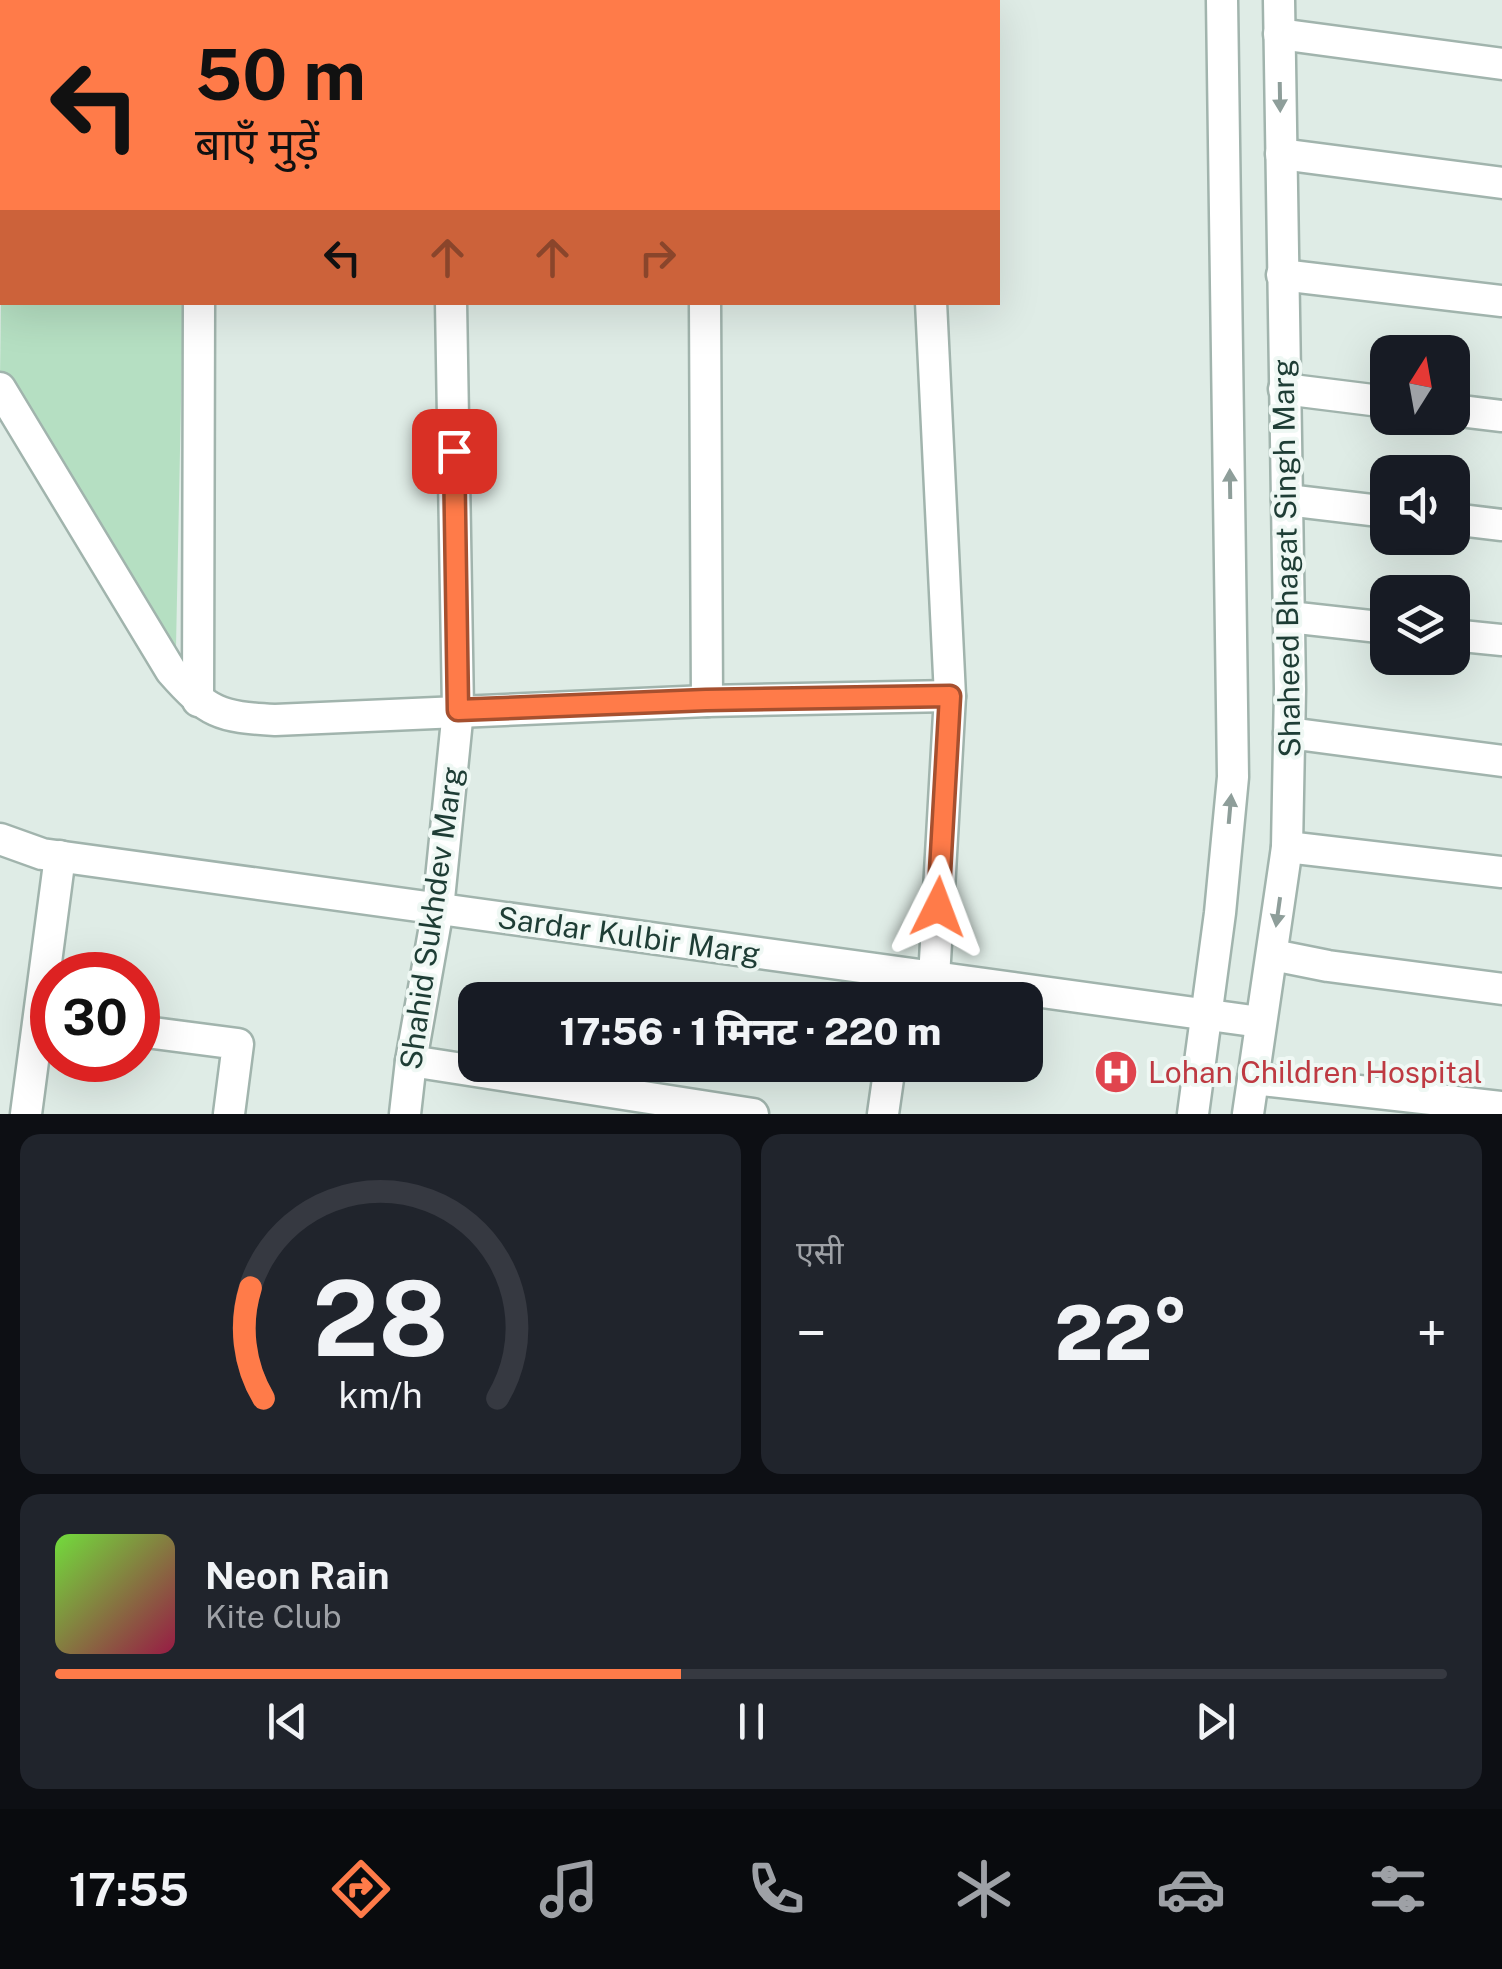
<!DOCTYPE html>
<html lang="hi">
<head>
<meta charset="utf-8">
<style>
	:root { --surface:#171b24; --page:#20242c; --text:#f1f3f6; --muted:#9ea1a6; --line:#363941; --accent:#ff7b49 }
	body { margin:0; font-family:"Public Sans","Noto Sans Devanagari",sans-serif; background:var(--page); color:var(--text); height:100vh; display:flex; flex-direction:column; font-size:38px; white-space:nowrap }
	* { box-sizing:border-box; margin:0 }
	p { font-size:32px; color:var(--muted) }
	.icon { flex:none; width:55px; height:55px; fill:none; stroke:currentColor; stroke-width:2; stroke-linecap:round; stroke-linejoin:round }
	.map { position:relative; height:1114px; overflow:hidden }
	.sheet { display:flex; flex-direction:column; gap:20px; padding:20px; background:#0d0f14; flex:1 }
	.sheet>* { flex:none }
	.banner { position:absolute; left:0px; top:0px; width:1000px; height:305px; box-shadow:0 10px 40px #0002; background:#ff7b49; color:#111; overflow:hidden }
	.needle { width:65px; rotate:11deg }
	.controls { position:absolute; left:1370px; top:335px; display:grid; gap:20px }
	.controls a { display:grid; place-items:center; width:100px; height:100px; border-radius:20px; background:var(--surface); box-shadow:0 10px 40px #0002; font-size:50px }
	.speed { position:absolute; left:30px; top:952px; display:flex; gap:20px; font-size:50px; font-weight:700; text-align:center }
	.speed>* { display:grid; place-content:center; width:130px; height:130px; border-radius:50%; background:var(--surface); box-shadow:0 10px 40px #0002; line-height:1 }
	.speed .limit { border:15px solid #d22; background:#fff; color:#111 }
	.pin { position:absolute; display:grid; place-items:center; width:85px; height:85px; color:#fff; margin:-42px; border-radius:20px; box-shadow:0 5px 15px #0006 }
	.me { position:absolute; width:110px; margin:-55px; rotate:3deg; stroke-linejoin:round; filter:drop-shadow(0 0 8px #0008) }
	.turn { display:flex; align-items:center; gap:35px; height:210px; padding:0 30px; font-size:45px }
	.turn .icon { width:130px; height:130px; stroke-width:2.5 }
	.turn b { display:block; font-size:70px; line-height:85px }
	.lanes { display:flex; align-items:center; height:95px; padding:0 30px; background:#0003; justify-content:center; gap:50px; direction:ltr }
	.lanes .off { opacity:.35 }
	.big { font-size:75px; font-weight:800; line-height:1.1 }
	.sheet .card { flex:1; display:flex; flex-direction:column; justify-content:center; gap:15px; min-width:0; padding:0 35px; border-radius:20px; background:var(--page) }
	.sheet .dial { align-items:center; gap:0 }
	.dial svg { height:260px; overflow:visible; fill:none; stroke:var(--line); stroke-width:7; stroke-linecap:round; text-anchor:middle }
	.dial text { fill:var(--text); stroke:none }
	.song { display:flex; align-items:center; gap:30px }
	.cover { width:120px; height:120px; border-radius:15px; background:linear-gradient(135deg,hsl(100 70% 55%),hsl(340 70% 35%)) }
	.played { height:10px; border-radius:5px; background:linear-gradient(90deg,var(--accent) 45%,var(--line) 45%) }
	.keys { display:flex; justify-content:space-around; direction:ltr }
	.heat { display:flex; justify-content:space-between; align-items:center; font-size:55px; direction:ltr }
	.sheet .tiles { flex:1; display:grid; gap:20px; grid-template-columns:1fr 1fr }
	.card:last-child { grid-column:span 2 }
	.trip { position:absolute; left:458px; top:982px; width:585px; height:100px; border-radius:20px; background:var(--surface); box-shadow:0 10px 40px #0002; font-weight:800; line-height:100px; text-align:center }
	.tabs { display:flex; height:160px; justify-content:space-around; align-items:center; background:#090b0e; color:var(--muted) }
	.tabs .icon { width:70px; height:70px }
	.tabs .active { color:var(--accent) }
	.tabs b { font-size:45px; color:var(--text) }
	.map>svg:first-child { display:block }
	.green { fill:#b5dfc2 }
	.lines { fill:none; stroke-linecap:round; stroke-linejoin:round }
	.minor-casing { stroke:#a1b4ad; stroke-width:35 }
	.minor { stroke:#fff; stroke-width:30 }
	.oneway { fill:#8e9e9a }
	.route-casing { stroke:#a6502f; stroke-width:25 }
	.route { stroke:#ff7b49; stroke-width:18 }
	.labels { text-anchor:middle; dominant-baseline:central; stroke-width:8; stroke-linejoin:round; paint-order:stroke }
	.street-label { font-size:30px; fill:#1e3d35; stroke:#eff8f4 }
	.health-label { font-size:30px; fill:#be3a42; stroke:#eff8f4; text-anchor:start }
</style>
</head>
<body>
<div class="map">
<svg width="1502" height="1114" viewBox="0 0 1502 1114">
	<rect width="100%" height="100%" fill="#dfece6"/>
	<!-- green -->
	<polygon class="green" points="2,234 2,302 183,303 176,647 159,654 0,378"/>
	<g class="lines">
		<!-- minor casing -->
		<g class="minor-casing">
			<g id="minor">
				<polyline points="443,0 443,2"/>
				<polyline points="917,0 917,2"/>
				<polyline points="1279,34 1502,64"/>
				<polyline points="1281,154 1502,183"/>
				<polyline points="0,178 2,175"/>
				<polyline points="1282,275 1502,301"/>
				<polyline points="705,302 707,701"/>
				<polyline points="931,302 950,696 934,978"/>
				<path d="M 0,388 L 171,671 C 208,713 219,717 275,720 L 707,701 L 950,696"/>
				<polyline points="1284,389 1388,402"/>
				<polyline points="1452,410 1502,416"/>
				<polyline points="1287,500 1388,512"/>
				<polyline points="1452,519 1502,525"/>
				<polyline points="1289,617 1388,628"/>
				<polyline points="1452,635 1502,640"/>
				<polyline points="198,701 199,302"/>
				<polyline points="1289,733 1502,761"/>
				<polyline points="0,839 42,854 1260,1022"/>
				<polyline points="1287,847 1502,872"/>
				<polyline points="1273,955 1328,966 1502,989"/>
				<polyline points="138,1031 238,1044 229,1114"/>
				<polyline points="411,1061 753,1114"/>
				<polyline points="1253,1079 1502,1107"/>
				<polyline points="26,1114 60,856"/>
				<polyline points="405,1114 411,1061 438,909 458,710 451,302"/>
				<polyline points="883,1114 890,1065"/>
				<polyline points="1193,1114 1220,913 1233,777 1222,0"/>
				<polyline points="1248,1114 1287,847 1290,689 1279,0"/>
			</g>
		</g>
		<!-- minor -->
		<use href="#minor" class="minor"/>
	</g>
	<!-- one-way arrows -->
	<defs><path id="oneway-solid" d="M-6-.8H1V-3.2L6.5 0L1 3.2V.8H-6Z" transform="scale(2.5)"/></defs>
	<g class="oneway">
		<use href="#oneway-solid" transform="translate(1280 97) rotate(89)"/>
		<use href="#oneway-solid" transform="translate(1230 484) rotate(-91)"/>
		<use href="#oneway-solid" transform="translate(1230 809) rotate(-85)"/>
		<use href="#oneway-solid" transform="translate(1278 912) rotate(98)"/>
	</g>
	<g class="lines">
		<!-- route casing -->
		<g class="route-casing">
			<polyline id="route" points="454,451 458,710 706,700 950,696 938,907"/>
		</g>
		<!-- route -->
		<use href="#route" class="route"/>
	</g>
	<!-- icons -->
	<defs>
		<g id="hospital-disc" transform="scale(2.25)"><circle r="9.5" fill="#e0444e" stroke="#eff8f4"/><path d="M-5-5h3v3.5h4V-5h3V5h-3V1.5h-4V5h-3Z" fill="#fff"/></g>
	</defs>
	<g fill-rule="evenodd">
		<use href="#hospital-disc" x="1116" y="1072"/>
	</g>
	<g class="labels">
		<!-- street labels -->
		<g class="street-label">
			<text transform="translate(1286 558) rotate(-91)">Shaheed Bhagat Singh Marg</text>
			<text transform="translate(431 918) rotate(-82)">Shahid Sukhdev Marg</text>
			<text transform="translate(629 935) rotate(8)">Sardar Kulbir Marg</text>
		</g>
		<!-- health labels -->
		<g class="health-label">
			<text x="1148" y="1072">Lohan Children Hospital</text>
		</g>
	</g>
</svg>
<div class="controls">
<a><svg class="needle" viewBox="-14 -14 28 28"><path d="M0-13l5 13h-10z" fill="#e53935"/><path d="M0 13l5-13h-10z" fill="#9ea1a6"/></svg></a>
<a><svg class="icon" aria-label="sound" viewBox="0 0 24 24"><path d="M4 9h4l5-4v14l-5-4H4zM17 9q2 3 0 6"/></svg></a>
<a><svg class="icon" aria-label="layers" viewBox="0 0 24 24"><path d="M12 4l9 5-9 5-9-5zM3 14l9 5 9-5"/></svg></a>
</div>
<div class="speed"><div class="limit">30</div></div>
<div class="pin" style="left:454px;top:451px;background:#d93025"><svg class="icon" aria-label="arrive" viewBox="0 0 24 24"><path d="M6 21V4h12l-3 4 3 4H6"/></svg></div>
<svg class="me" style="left:938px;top:907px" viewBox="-20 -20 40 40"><path d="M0-17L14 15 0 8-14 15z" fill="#ff7b49" stroke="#fff" stroke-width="4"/></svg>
<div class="trip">17:56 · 1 मिनट · 220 m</div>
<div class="banner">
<div class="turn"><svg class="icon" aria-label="left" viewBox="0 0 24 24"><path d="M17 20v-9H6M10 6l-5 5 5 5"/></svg><div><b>50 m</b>बाएँ मुड़ें</div></div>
<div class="lanes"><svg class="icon" aria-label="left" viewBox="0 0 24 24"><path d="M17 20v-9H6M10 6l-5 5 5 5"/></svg><svg class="icon off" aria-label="ahead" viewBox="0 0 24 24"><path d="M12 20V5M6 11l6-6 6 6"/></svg><svg class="icon off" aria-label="ahead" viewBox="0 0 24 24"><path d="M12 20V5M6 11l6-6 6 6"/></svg><svg class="icon off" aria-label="right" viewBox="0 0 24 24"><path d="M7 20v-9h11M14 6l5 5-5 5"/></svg></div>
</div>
</div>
<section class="sheet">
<div class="tiles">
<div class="card dial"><svg viewBox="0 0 100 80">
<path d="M14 69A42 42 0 1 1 86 69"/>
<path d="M14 69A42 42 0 0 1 10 35" stroke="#ff7b49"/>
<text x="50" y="56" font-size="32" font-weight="700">28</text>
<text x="50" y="72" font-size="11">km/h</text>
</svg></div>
<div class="card"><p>एसी</p>
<div class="heat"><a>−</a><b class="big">22°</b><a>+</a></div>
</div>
<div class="card">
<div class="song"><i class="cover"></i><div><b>Neon Rain</b><p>Kite Club</p></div></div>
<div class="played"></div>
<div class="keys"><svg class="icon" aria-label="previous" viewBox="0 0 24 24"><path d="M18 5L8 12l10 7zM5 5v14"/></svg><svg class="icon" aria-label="pause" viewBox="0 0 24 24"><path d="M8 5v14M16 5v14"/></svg><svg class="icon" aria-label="next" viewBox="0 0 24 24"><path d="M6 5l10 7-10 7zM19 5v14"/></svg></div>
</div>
</div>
</section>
<nav class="tabs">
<b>17:55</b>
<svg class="icon active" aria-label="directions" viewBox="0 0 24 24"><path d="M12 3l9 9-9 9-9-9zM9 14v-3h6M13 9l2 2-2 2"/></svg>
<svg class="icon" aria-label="music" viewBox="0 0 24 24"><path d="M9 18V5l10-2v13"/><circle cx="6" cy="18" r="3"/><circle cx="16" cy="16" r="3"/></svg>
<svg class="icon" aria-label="phone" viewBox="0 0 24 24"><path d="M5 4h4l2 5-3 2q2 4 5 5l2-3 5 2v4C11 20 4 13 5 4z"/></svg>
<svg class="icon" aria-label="climate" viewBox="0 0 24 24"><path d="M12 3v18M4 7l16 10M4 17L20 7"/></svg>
<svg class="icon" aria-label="car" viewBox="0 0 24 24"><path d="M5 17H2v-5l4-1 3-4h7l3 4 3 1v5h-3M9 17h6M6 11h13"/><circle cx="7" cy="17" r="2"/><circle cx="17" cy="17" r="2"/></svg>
<svg class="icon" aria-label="filters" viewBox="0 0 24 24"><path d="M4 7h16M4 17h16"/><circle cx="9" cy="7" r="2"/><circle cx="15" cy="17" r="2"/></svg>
</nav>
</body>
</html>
